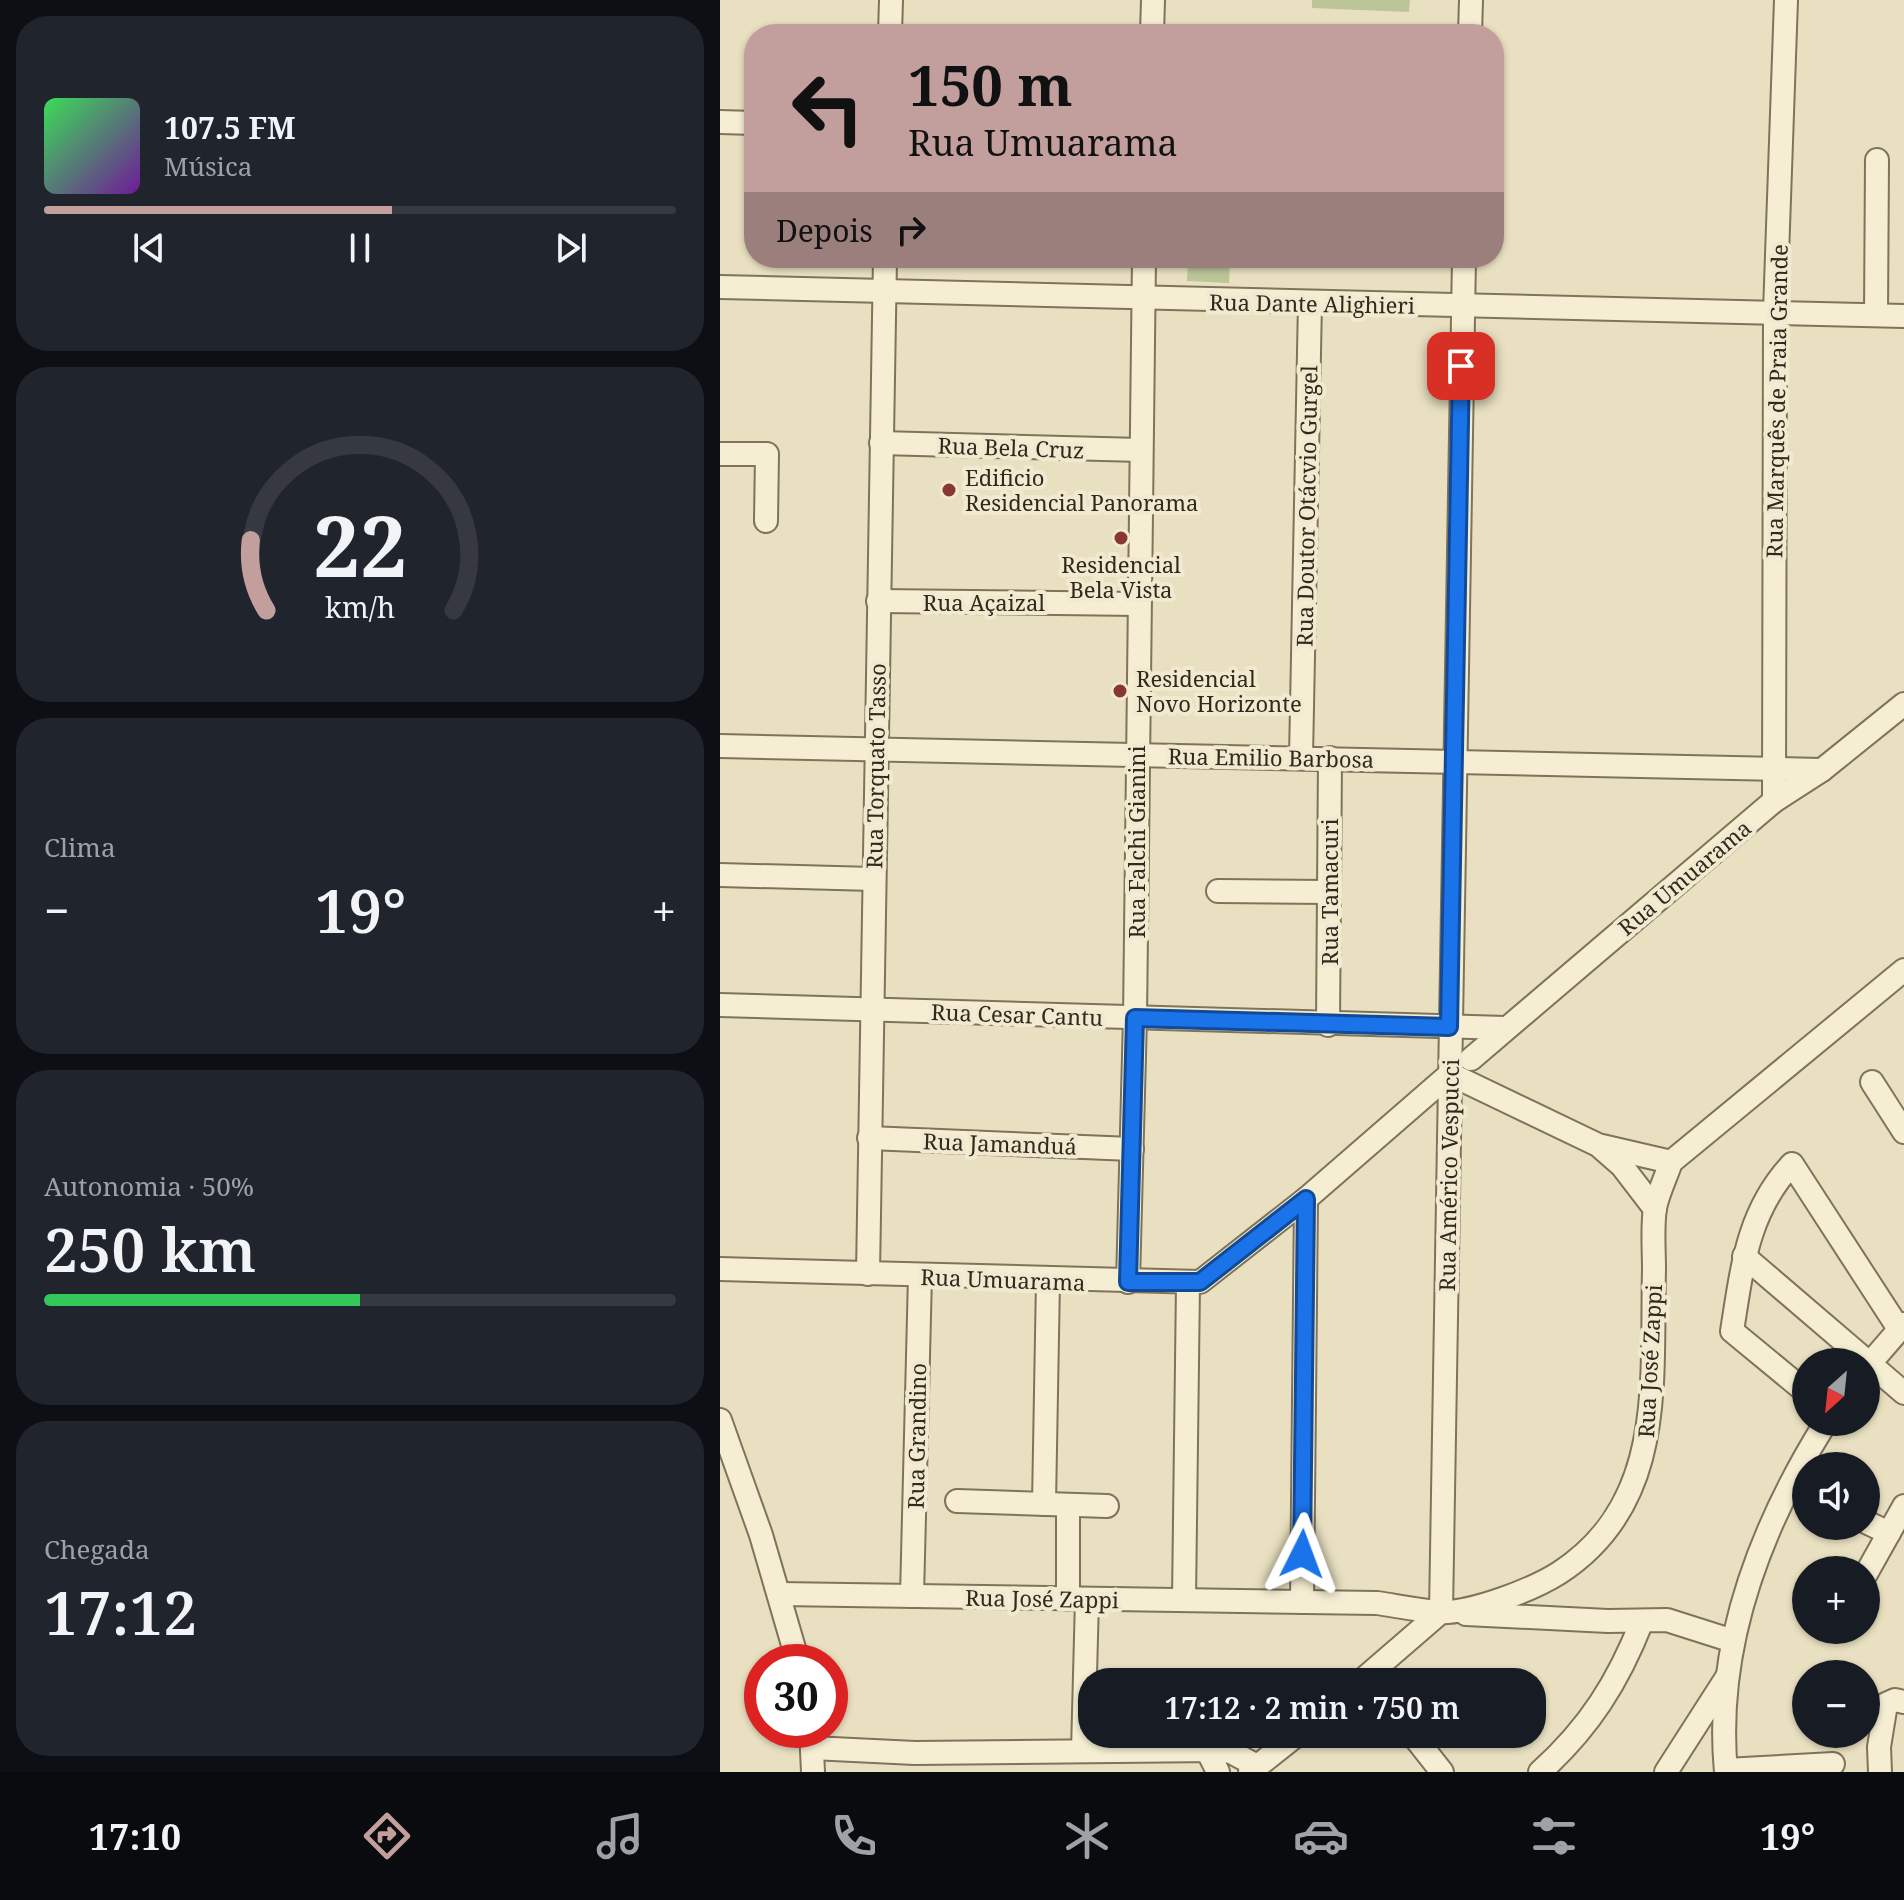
<!DOCTYPE html>
<html lang="pt">
<head>
<meta charset="utf-8">
<style>
	:root { --surface:#171b24; --page:#20242c; --text:#f1f3f6; --muted:#9ea1a6; --line:#363941; --accent:#c29f9d }
	body { margin:0; font-family:"Noto Serif",serif; background:var(--page); color:var(--text); height:100vh; display:flex; flex-direction:column; font-size:30px; white-space:nowrap }
	* { box-sizing:border-box; margin:0 }
	p { font-size:26px; color:var(--muted) }
	.icon { flex:none; width:44px; height:44px; fill:none; stroke:currentColor; stroke-width:2; stroke-linecap:round; stroke-linejoin:round }
	.map { position:relative; flex:1; overflow:hidden }
	.panel { display:flex; flex-direction:column; gap:16px; padding:16px; background:#0d0f14; width:720px }
	.panel>* { flex:none }
	.top-card { position:absolute; left:24px; top:24px; width:760px; height:244px; border-radius:32px; box-shadow:0 2px 6px #0004; background:#c29f9d; color:#111; overflow:hidden }
	.needle { width:52px; rotate:207deg }
	.tools { position:absolute; left:1072px; top:1348px; display:grid; gap:16px }
	.tools a { display:grid; place-items:center; width:88px; height:88px; border-radius:50%; background:var(--surface); box-shadow:0 2px 6px #0004; font-size:40px }
	.speed { position:absolute; left:24px; top:1644px; display:flex; gap:16px; font-size:40px; font-weight:700; text-align:center }
	.speed>* { display:grid; place-content:center; width:104px; height:104px; border-radius:50%; background:var(--surface); box-shadow:0 2px 6px #0004; line-height:1 }
	.speed .limit { border:12px solid #d22; background:#fff; color:#111 }
	.pin { position:absolute; display:grid; place-items:center; width:68px; height:68px; color:#fff; margin:-34px; border-radius:16px; box-shadow:0 4px 12px #0006 }
	.me { position:absolute; width:88px; margin:-44px; rotate:3deg; stroke-linejoin:round; filter:drop-shadow(0 0 6px #0008) }
	.turn { display:flex; align-items:center; gap:28px; height:168px; padding:0 32px; font-size:36px }
	.turn .icon { width:104px; height:104px; stroke-width:2.5 }
	.turn b { display:block; font-size:56px; line-height:68px }
	.then { display:flex; align-items:center; height:76px; padding:0 32px; background:#0003; gap:16px; font-size:30px }
	.big { font-size:60px; font-weight:600; line-height:1.1 }
	.panel .card { flex:1; display:flex; flex-direction:column; justify-content:center; gap:12px; min-width:0; padding:0 28px; border-radius:32px; background:var(--page) }
	.panel .dial { align-items:center; gap:0 }
	.dial svg { height:208px; overflow:visible; fill:none; stroke:var(--line); stroke-width:7; stroke-linecap:round; text-anchor:middle }
	.dial text { fill:var(--text); stroke:none }
	.song { display:flex; align-items:center; gap:24px }
	.cover { width:96px; height:96px; border-radius:12px; background:linear-gradient(135deg,hsl(130 70% 55%),hsl(280 70% 35%)) }
	.played { height:8px; border-radius:4px; background:linear-gradient(90deg,var(--accent) 55%,var(--line) 55%) }
	.keys { display:flex; justify-content:space-around; direction:ltr }
	.heat { display:flex; justify-content:space-between; align-items:center; font-size:44px; direction:ltr }
	.charge { height:12px; border-radius:6px; background:linear-gradient(90deg,#34c759 50%,var(--line) 0) }
	.trip { position:absolute; left:358px; top:1668px; width:468px; height:80px; border-radius:32px; background:var(--surface); box-shadow:0 2px 6px #0004; font-weight:600; line-height:80px; text-align:center }
	.tabs { display:flex; height:128px; justify-content:space-around; align-items:center; background:#090b0e; color:var(--muted) }
	.tabs .icon { width:56px; height:56px }
	.tabs .selected { color:var(--accent) }
	.tabs b { font-size:36px; color:var(--text) }
	main { display:flex; flex:1; min-height:0 }
	.map>svg:first-child { display:block }
	.green { fill:#bcc597 }
	.lines { fill:none; stroke-linecap:round; stroke-linejoin:round }
	.minor-casing { stroke:#80725b; stroke-width:26 }
	.minor { stroke:#f5eed3; stroke-width:22 }
	.route-casing { stroke:#114b97; stroke-width:20 }
	.route { stroke:#1a73e8; stroke-width:14 }
	.poi-dot { fill:#893831; stroke:#f1ead0; stroke-width:3 }
	.labels { text-anchor:middle; dominant-baseline:central; stroke-width:8; stroke-linejoin:round; paint-order:stroke }
	.street-label { font-size:22px; fill:#32291d; stroke:#f1ead0 }
	.poi-label { font-size:22px; fill:#32291d; stroke:#f1ead0; text-anchor:start }
</style>
</head>
<body>
<main>
<section class="panel">
<div class="card">
<div class="song"><i class="cover"></i><div><b>107.5 FM</b><p>Música</p></div></div>
<div class="played"></div>
<div class="keys"><svg class="icon" aria-label="previous" viewBox="0 0 24 24"><path d="M18 5L8 12l10 7zM5 5v14"/></svg><svg class="icon" aria-label="pause" viewBox="0 0 24 24"><path d="M8 5v14M16 5v14"/></svg><svg class="icon" aria-label="next" viewBox="0 0 24 24"><path d="M6 5l10 7-10 7zM19 5v14"/></svg></div>
</div>
<div class="card dial"><svg viewBox="0 0 100 80">
<path d="M14 69A42 42 0 1 1 86 69"/>
<path d="M14 69A42 42 0 0 1 8 42" stroke="#c29f9d"/>
<text x="50" y="56" font-size="32" font-weight="700">22</text>
<text x="50" y="72" font-size="11">km/h</text>
</svg></div>
<div class="card"><p>Clima</p>
<div class="heat"><a>−</a><b class="big">19°</b><a>+</a></div>
</div>
<div class="card"><p>Autonomia · 50%</p><b class="big">250 km</b><div class="charge"></div></div>
<div class="card"><p>Chegada</p><b class="big">17:12</b></div>
</section>
<div class="map">
<svg width="1184" height="1772" viewBox="0 0 1184 1772">
	<rect width="100%" height="100%" fill="#e9e0c1"/>
	<!-- green -->
	<g class="green">
		<polygon points="592,0 690,0 689,12 592,8"/>
		<polygon points="468,258 510,260 509,283 467,281"/>
	</g>
	<g class="lines">
		<!-- minor casing -->
		<g class="minor-casing">
			<g id="minor">
				<polyline points="170,34 171,0"/>
				<polyline points="432,34 433,0"/>
				<polyline points="750,34 751,0"/>
				<polyline points="0,122 34,123"/>
				<polyline points="0,287 1184,316"/>
				<polyline points="1156,315 1157,160"/>
				<polyline points="161,443 421,450"/>
				<polyline points="0,454 47,454 46,521"/>
				<polyline points="158,601 418,604"/>
				<polyline points="0,746 1102,770"/>
				<polyline points="581,757 590,302"/>
				<polyline points="1054,801 1055,312 1066,0"/>
				<polyline points="0,875 153,879"/>
				<polyline points="498,891 609,892"/>
				<polyline points="0,1005 785,1028"/>
				<polyline points="608,1025 610,758"/>
				<polyline points="751,1059 1054,801 1102,770 1184,704"/>
				<polyline points="730,1074 878,1145 902,1166 935,1209"/>
				<polyline points="1152,1082 1184,1132"/>
				<polyline points="149,1138 412,1149"/>
				<polyline points="882,1146 951,1162"/>
				<polyline points="1024,1256 1184,1393"/>
				<polyline points="0,1269 480,1282 586,1199 730,1074"/>
				<polyline points="148,1274 165,258"/>
				<polyline points="408,1282 415,1018 424,258"/>
				<polyline points="1146,1368 1184,1324"/>
				<path d="M 1086,1392 L 1012,1331 C 1022,1269 1027,1212 1072,1164 L 1179,1329"/>
				<polyline points="0,1420 41,1535 78,1662"/>
				<polyline points="237,1501 387,1506"/>
				<polyline points="324,1504 328,1280"/>
				<polyline points="1146,1522 1169,1533"/>
				<polyline points="1146,1574 1184,1506"/>
				<path d="M 59,1594 L 657,1603 C 677,1606 697,1610 718,1612 C 750,1614 812,1590 839,1573 C 947,1503 931,1381 934,1269 C 934,1250 932,1227 935,1208 C 938,1193 946,1177 951,1162 L 1184,970"/>
				<polyline points="192,1596 200,1276"/>
				<polyline points="348,1599 348,1505"/>
				<polyline points="464,1600 468,1284"/>
				<polyline points="582,1602 586,1199"/>
				<polyline points="721,1612 744,258"/>
				<polyline points="746,1614 888,1621 947,1620 1013,1641"/>
				<polyline points="640,1682 721,1612"/>
				<polyline points="91,1730 93,1772"/>
				<polyline points="692,1734 722,1772"/>
				<polyline points="92,1748 195,1753 495,1750 511,1752 537,1766"/>
				<polyline points="487,1750 498,1772"/>
				<polyline points="363,1751 367,1599"/>
				<polyline points="1006,1770 1113,1764"/>
				<polyline points="530,1772 578,1734"/>
				<path d="M 820,1772 C 869,1728 898,1682 922,1621"/>
				<polyline points="946,1772 1007,1677"/>
				<path d="M 1006,1772 C 994,1647 1041,1526 1106,1422"/>
				<polyline points="1160,1772 1159,1747 1166,1704 1175,1700 1184,1702"/>
			</g>
		</g>
		<!-- minor -->
		<use href="#minor" class="minor"/>
	</g>
	<g class="lines">
		<!-- route casing -->
		<g class="route-casing">
			<polyline id="route" points="582,1554 586,1199 480,1282 408,1282 415,1018 729,1027 741,366"/>
		</g>
		<!-- route -->
		<use href="#route" class="route"/>
	</g>
	<!-- markers -->
	<g class="poi-dot">
		<circle cx="229" cy="490" r="8"/>
		<circle cx="401" cy="538" r="8"/>
		<circle cx="400" cy="691" r="8"/>
	</g>
	<g class="labels">
		<!-- street labels -->
		<g class="street-label">
			<text transform="translate(592 303) rotate(1)">Rua Dante Alighieri</text>
			<text transform="translate(1056 401) rotate(-89)">Rua Marquês de Praia Grande</text>
			<text transform="translate(291 447) rotate(2)">Rua Bela Cruz</text>
			<text transform="translate(586 506) rotate(-89)">Rua Doutor Otácvio Gurgel</text>
			<text x="264" y="602">Rua Açaizal</text>
			<text transform="translate(551 757) rotate(1)">Rua Emilio Barbosa</text>
			<text transform="translate(155 766) rotate(-89)">Rua Torquato Tasso</text>
			<text transform="translate(416 842) rotate(-90)">Rua Falchi Gianini</text>
			<text transform="translate(964 877) rotate(-40)">Rua Umuarama</text>
			<text transform="translate(609 892) rotate(-90)">Rua Tamacuri</text>
			<text transform="translate(297 1014) rotate(2)">Rua Cesar Cantu</text>
			<text transform="translate(280 1143) rotate(2)">Rua Jamanduá</text>
			<text transform="translate(728 1175) rotate(-89)">Rua Américo Vespucci</text>
			<text transform="translate(283 1279) rotate(2)">Rua Umuarama</text>
			<text transform="translate(929 1361) rotate(-87)">Rua José Zappi</text>
			<text transform="translate(196 1436) rotate(-89)">Rua Grandino</text>
			<text transform="translate(322 1598) rotate(1)">Rua José Zappi</text>
		</g>
		<!-- poi labels -->
		<g class="poi-label">
			<text x="245" y="477">Edificio<tspan x="245" dy="25">Residencial Panorama</tspan></text>
			<text x="401" y="564" text-anchor="middle">Residencial<tspan x="401" dy="25">Bela Vista</tspan></text>
			<text x="416" y="678">Residencial<tspan x="416" dy="25">Novo Horizonte</tspan></text>
		</g>
	</g>
</svg>
<div class="tools">
<a><svg class="needle" viewBox="-14 -14 28 28"><path d="M0-13l5 13h-10z" fill="#e53935"/><path d="M0 13l5-13h-10z" fill="#9ea1a6"/></svg></a>
<a><svg class="icon" aria-label="sound" viewBox="0 0 24 24"><path d="M4 9h4l5-4v14l-5-4H4zM17 9q2 3 0 6"/></svg></a>
<a>+</a>
<a>−</a>
</div>
<div class="speed"><div class="limit">30</div></div>
<div class="pin" style="left:741px;top:366px;background:#d93025"><svg class="icon" aria-label="arrive" viewBox="0 0 24 24"><path d="M6 21V4h12l-3 4 3 4H6"/></svg></div>
<svg class="me" style="left:582px;top:1554px" viewBox="-20 -20 40 40"><path d="M0-17L14 15 0 8-14 15z" fill="#1a73e8" stroke="#fff" stroke-width="4"/></svg>
<div class="trip">17:12 · 2 min · 750 m</div>
<div class="top-card">
<div class="turn"><svg class="icon" aria-label="left" viewBox="0 0 24 24"><path d="M17 20v-9H6M10 6l-5 5 5 5"/></svg><div><b>150 m</b>Rua Umuarama</div></div>
<div class="then">Depois<svg class="icon" aria-label="right" viewBox="0 0 24 24"><path d="M7 20v-9h11M14 6l5 5-5 5"/></svg></div>
</div>
</div>
</main>
<nav class="tabs">
<b>17:10</b>
<svg class="icon selected" aria-label="directions" viewBox="0 0 24 24"><path d="M12 3l9 9-9 9-9-9zM9 14v-3h6M13 9l2 2-2 2"/></svg>
<svg class="icon" aria-label="music" viewBox="0 0 24 24"><path d="M9 18V5l10-2v13"/><circle cx="6" cy="18" r="3"/><circle cx="16" cy="16" r="3"/></svg>
<svg class="icon" aria-label="phone" viewBox="0 0 24 24"><path d="M5 4h4l2 5-3 2q2 4 5 5l2-3 5 2v4C11 20 4 13 5 4z"/></svg>
<svg class="icon" aria-label="climate" viewBox="0 0 24 24"><path d="M12 3v18M4 7l16 10M4 17L20 7"/></svg>
<svg class="icon" aria-label="car" viewBox="0 0 24 24"><path d="M5 17H2v-5l4-1 3-4h7l3 4 3 1v5h-3M9 17h6M6 11h13"/><circle cx="7" cy="17" r="2"/><circle cx="17" cy="17" r="2"/></svg>
<svg class="icon" aria-label="filters" viewBox="0 0 24 24"><path d="M4 7h16M4 17h16"/><circle cx="9" cy="7" r="2"/><circle cx="15" cy="17" r="2"/></svg>
<b>19°</b>
</nav>
</body>
</html>
